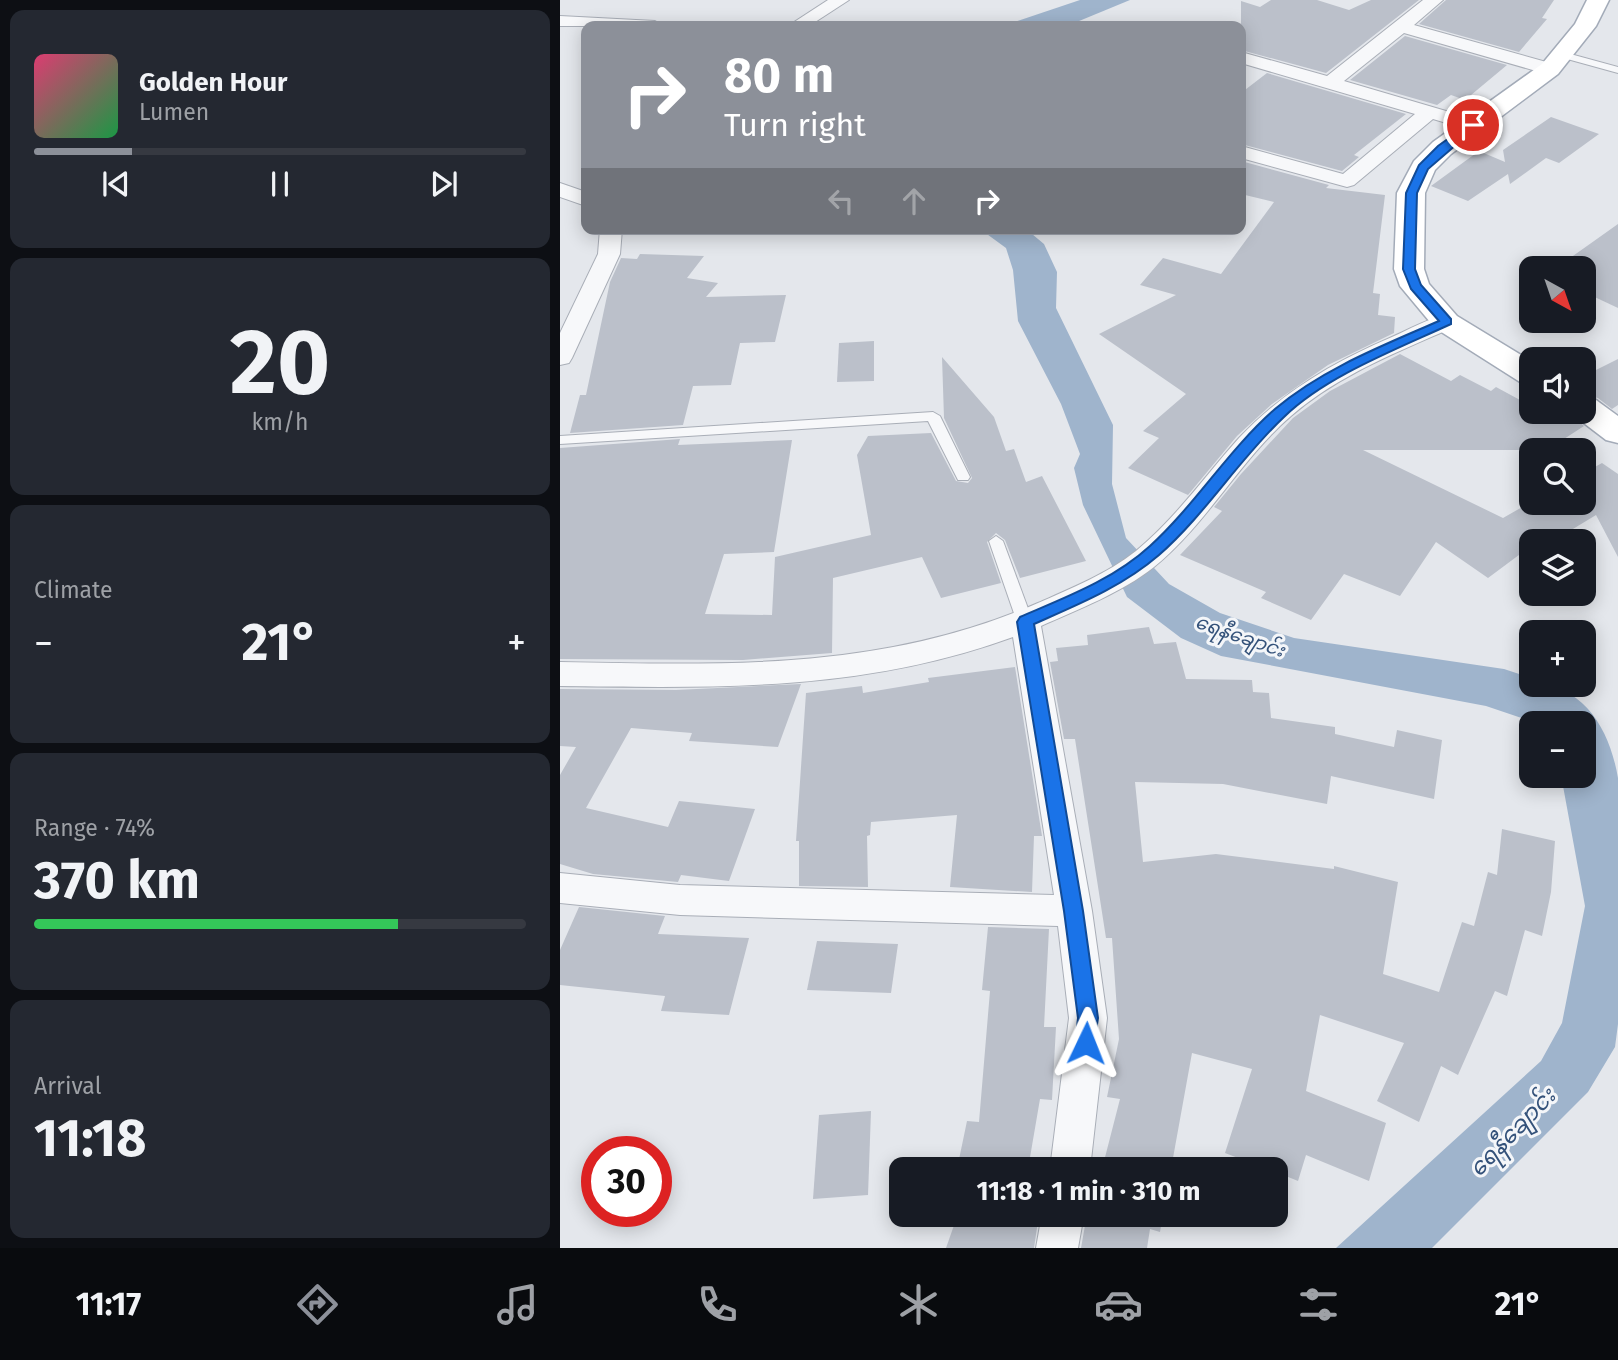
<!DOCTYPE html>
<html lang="en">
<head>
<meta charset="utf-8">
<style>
	:root { --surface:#171b24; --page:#242831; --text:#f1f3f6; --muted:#9ea1a6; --line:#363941; --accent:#8c9099 }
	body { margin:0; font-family:"Fira Sans","Noto Sans Myanmar",sans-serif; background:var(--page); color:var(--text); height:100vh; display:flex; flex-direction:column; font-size:26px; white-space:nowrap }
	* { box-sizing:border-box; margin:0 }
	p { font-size:23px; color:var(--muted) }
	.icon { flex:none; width:38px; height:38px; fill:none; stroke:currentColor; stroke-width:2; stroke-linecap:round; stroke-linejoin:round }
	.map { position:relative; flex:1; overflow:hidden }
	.sheet { display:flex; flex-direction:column; gap:10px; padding:10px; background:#0d0f14; width:560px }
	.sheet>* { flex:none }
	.top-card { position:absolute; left:21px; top:21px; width:665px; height:214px; border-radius:14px; box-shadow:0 4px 18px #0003; background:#8c9099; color:#fff; overflow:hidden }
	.needle { width:46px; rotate:140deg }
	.buttons { position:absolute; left:959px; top:256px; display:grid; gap:14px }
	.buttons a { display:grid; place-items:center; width:77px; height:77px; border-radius:14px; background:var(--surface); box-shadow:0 4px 18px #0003; font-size:35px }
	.speed { position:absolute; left:21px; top:1136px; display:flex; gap:14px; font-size:35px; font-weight:700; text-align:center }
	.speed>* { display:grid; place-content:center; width:91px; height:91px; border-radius:50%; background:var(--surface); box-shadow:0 4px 18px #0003; line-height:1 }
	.speed .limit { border:10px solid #d22; background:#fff; color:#111 }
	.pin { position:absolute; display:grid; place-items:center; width:60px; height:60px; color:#fff; margin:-30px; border:4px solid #fff; border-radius:50%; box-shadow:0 2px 7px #0007 }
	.me { position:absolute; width:77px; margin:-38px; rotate:2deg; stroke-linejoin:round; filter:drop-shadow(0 0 5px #0008) }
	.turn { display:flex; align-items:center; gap:24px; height:147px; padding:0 28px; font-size:32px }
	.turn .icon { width:91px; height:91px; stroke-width:2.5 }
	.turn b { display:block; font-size:49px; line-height:60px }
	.lanes { display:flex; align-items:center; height:66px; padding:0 28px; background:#0003; justify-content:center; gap:35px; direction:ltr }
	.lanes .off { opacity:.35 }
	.big { font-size:52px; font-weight:700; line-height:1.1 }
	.sheet .tile { flex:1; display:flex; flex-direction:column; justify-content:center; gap:10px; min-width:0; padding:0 24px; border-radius:14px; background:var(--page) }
	.sheet .dial { align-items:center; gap:0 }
	.dial b { font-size:91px; line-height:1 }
	.song { display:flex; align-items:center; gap:21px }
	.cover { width:84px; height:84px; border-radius:10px; background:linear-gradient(135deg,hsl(340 70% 55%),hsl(140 70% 35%)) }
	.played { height:7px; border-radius:4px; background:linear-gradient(90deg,var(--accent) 20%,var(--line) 20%) }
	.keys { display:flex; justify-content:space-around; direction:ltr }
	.heat { display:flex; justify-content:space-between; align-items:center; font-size:38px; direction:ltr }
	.charge { height:10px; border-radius:5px; background:linear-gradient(90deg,#34c759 74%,var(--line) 0) }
	.trip { position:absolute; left:329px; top:1157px; width:399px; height:70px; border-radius:14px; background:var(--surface); box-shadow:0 4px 18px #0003; font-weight:700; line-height:70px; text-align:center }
	.dock { display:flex; height:112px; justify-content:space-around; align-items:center; background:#090b0e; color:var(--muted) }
	.dock .icon { width:49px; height:49px }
	.dock .active { color:var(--accent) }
	.dock b { font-size:32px; color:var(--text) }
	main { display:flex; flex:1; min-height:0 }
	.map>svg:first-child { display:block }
	.water { fill:#9fb4cc }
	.building { fill:#bbc0ca }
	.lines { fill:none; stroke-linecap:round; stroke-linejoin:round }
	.service-casing { stroke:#a9aeb7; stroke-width:2 }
	.minor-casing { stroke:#a9aeb7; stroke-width:2 }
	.primary-casing { stroke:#a3abb8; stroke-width:3 }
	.service { fill:#f7f8fa; fill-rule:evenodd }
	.minor { fill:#f7f8fa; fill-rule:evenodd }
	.primary { fill:#fff; fill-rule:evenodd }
	.route { fill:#1a73e8; stroke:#114b97; stroke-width:2 }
	.labels { text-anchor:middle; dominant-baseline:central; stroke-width:6; stroke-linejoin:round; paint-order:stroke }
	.water-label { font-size:19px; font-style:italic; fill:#34527a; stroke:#f4f6f9 }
	.near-water-label { font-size:23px; font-style:italic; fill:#34527a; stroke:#f4f6f9 }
</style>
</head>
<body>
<main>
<section class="sheet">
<div class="tile">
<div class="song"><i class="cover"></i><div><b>Golden Hour</b><p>Lumen</p></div></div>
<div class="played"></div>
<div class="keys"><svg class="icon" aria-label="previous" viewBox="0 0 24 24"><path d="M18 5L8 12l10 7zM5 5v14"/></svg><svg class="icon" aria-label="pause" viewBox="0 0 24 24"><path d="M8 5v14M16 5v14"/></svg><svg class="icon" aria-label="next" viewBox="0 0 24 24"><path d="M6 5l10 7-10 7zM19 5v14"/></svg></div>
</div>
<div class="tile dial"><b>20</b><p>km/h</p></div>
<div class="tile"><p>Climate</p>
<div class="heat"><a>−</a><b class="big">21°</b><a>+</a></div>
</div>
<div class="tile"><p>Range · 74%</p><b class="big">370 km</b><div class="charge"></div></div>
<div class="tile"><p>Arrival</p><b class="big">11:18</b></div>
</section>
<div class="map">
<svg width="1058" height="1248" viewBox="0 0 1058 1248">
	<rect width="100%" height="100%" fill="#e4e7ec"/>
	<!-- water -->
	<g class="water">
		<polygon points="520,0 570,0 507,26 443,26"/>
		<path d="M 420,229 L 466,229 L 484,244 L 497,272 L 496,308 L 553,425 L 552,484 L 566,538 L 609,584 L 660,613 L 734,638 L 944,669 L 971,678 L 971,684 C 1025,684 1050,731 1058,778 L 1058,1024 L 1055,1047 L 1028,1092 L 872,1248 L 776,1248 L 981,1061 L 1002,1023 L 1025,906 L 1001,775 L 1024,775 L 1024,723 L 976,723 L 926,706 L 661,656 L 621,638 L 567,597 L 523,505 L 514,468 L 520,454 L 501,404 L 458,321 L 453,270 L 446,248 Z"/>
	</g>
	<!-- building -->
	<g class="building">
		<polygon points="711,0 757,0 789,10 811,0 859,0 766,73 681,50 681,1 700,7"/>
		<polygon points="886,0 994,0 982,18 987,19 959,52 859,24"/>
		<polygon points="845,36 947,65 905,100 891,95 877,105 790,80"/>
		<polygon points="707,73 846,114 794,155 799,157 782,171 681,144 681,93"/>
		<polygon points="991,117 1039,134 999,163 986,158 950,184 948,174 908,201 871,186 919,151 945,162 943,150"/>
		<polygon points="681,161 769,185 766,188 825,195 813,293 820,294 818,315 835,317 834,333 768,365 712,404 677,436 628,495 568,468 599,438 583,431 626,394 539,334 616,295 580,285 603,258 661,274 714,202 681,194"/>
		<polygon points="1058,224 1058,308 1024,292 1024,268 996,268"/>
		<polygon points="80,254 144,256 127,278 158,283 146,297 226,295 215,342 180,343 171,385 133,386 123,425 10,433 20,395 26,395 50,282 61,258 77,259"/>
		<polygon points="314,341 314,381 277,382 279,343"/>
		<polygon points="840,354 891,381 900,375 931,391 936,387 971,406 971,411 1008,411 1024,426 987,450 803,450 943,518 971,502 1024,502 1024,473 1042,463 1058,474 1058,557 1036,515 1003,535 995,529 978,541 971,541 971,546 928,578 876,542 840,596 784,574 751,620 701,598 706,592 620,555 662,511 654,507 681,474 733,418 770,391"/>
		<polygon points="382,357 434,417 446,451 454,449 466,482 482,476 526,561 460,578 445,540 436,533 427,542 441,583 381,598 362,557 273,578 272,653 183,660 0,659 0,448 120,439 118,445 232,440 214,552 164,554 145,614 212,615 215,557 311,535 297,455 308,436 371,433 396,481 408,483 412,478 384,418"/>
		<polygon points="1058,359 1058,405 1052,409 1038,398 1024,395 1024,376"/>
		<polygon points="589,627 594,644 616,642 626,679 692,680 693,692 709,693 711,718 775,727 775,734 834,747 837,730 882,740 874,799 771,776 767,804 663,784 575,782 583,862 656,854 774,869 774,866 838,882 823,974 879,992 902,922 914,926 928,872 937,875 942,829 995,841 991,892 982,936 965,930 947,996 935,991 898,1075 881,1066 859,1122 817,1101 844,1043 760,1015 746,1091 826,1123 809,1181 746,1155 738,1181 716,1172 716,1169 707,1169 665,1153 692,1069 632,1053 611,1169 542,1169 560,1099 547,1097 559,1039 552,938 546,938 515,739 504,739 490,662 498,661 496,648 528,645 527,635"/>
		<polygon points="455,667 482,836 474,836 472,892 390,887 397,815 311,822 310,835 307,836 308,887 239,886 239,841 236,841 246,693 302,686 303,693 369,682 368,678"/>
		<polygon points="241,684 218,747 129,741 132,733 71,728 26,808 108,827 119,801 195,809 169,881 121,875 118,882 33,874 0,864 0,775 16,747 0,746 0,689 116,690"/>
		<polygon points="19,907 105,916 98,934 189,938 169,1015 101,1011 105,996 0,985 0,950"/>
		<polygon points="428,927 489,929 484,1027 496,1027 492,1100 480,1099 468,1169 397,1169 407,1121 419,1122 430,991 422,990"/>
		<polygon points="257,941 338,944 331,993 247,990"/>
		<polygon points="311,1111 308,1195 253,1199 259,1115"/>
		<polygon points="398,1214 479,1214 474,1248 386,1248"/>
		<polygon points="527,1214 603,1214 600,1232 590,1229 587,1248 521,1248"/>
	</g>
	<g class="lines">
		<!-- service casing -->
		<g class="service-casing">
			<g id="service">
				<polygon points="1003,52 1058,67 1058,73 1000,57 1000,53"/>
				<polygon points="373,412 380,416 410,477 408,480 398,480 368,421 0,444 0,436"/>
				<polygon points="436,536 443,541 473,622 471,626 459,626 457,622 429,541"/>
			</g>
		</g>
		<!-- minor casing -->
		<g class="minor-casing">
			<g id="minor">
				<polygon points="268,0 289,0 249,26 228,26"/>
				<polygon points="863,0 883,0 854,25 997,65 999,69 990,75 844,33 784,81 920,121 923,125 920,129 913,131 873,119 794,185 787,187 681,158 681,146 783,174 855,114 681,63 681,52 767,76"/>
				<polygon points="0,16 95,21 104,26 0,26"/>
				<polygon points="0,183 26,192 26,206 0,197"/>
				<polygon points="40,229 62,229 60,254 12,358 9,363 0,365 0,333 38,254"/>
				<path d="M 886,315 L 894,317 L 898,322 L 894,327 C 838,352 778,375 731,416 C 679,461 647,524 594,567 C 561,593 519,609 481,626 L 532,911 L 547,1018 L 530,1169 L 490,1169 L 509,1018 L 498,926 L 120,915 L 0,903 L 0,873 L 120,885 L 494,895 L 453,637 C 302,692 157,688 0,686 L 0,662 C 167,665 321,671 478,603 C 512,588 547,574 576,551 C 616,518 645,476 679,438 C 723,391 774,362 832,337 C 850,329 867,319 886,315 Z"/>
				<polygon points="482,1214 524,1214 518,1248 476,1248"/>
			</g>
		</g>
		<!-- primary casing -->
		<g class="primary-casing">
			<g id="primary">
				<polygon points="1027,0 1049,0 1036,26 998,74 891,154 875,170 865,193 864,269 869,284 897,316 971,361 971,385 960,382 875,328 840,286 834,269 837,193 854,161 873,142 982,64 1015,24"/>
				<polygon points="1024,397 1036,400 1058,416 1058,443 1046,440 1012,414 1010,411 1024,411"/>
			</g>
		</g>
		<!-- service -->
		<use href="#service" class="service"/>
		<!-- minor -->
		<use href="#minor" class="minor"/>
		<!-- primary -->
		<use href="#primary" class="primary"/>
	</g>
	<!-- route -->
	<path class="route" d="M 910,123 L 919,125 L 868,169 L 857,193 L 855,269 L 861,285 L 891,319 L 891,324 C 837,349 766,376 724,417 C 680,458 644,516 599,555 C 562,587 517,605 474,624 L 523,911 L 538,1018 L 533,1050 L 526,1052 L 518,1050 L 515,1043 L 518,1018 L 504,911 L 457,622 L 460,617 C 504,598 553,580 590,546 C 635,505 669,449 715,409 C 762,369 824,345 879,321 L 851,289 L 843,269 L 846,193 L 859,165 L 878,146 Z"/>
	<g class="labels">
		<!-- water labels -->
		<g class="water-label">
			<text transform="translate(680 636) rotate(19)">ရေနီချောင်း</text>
		</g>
		<!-- near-water labels -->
		<g class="near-water-label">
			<text transform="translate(952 1132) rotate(-46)">ရေနီချောင်း</text>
		</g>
	</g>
</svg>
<div class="buttons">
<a><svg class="needle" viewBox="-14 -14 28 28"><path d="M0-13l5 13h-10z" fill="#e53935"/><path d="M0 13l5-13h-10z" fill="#9ea1a6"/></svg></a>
<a><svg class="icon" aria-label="sound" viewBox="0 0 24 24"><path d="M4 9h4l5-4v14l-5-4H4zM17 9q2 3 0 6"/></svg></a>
<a><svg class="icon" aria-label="search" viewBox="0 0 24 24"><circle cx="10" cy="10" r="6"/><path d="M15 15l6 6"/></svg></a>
<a><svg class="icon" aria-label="layers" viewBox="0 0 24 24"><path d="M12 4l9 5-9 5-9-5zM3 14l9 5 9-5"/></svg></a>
<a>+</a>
<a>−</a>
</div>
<div class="speed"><div class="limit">30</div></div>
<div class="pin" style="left:913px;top:125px;background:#d93025"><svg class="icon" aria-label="arrive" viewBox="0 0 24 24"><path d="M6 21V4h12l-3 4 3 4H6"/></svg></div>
<svg class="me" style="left:526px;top:1043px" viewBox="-20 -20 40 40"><path d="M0-17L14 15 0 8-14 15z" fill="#1a73e8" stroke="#fff" stroke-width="4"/></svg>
<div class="trip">11:18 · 1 min · 310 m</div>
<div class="top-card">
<div class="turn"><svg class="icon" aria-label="right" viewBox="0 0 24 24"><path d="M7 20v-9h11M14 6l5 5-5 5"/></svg><div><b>80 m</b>Turn right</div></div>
<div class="lanes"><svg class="icon off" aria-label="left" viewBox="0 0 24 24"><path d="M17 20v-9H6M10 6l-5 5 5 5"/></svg><svg class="icon off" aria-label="ahead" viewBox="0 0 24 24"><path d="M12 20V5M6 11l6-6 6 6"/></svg><svg class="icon" aria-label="right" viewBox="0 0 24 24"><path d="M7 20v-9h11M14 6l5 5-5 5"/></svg></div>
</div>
</div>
</main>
<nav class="dock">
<b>11:17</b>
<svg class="icon active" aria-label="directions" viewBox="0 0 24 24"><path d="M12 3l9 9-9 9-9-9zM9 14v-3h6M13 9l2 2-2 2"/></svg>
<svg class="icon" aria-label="music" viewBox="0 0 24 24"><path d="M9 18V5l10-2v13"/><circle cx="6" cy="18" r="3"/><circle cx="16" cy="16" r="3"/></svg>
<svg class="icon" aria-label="phone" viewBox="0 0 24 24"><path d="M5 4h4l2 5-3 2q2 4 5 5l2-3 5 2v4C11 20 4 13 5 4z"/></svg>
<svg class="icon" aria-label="climate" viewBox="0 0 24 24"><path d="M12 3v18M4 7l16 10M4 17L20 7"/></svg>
<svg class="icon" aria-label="car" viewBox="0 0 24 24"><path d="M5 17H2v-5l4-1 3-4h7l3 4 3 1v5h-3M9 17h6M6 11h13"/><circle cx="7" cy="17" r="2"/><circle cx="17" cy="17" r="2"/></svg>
<svg class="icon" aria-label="filters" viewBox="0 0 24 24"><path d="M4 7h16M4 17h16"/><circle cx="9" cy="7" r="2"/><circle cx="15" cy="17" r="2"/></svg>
<b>21°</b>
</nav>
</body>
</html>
